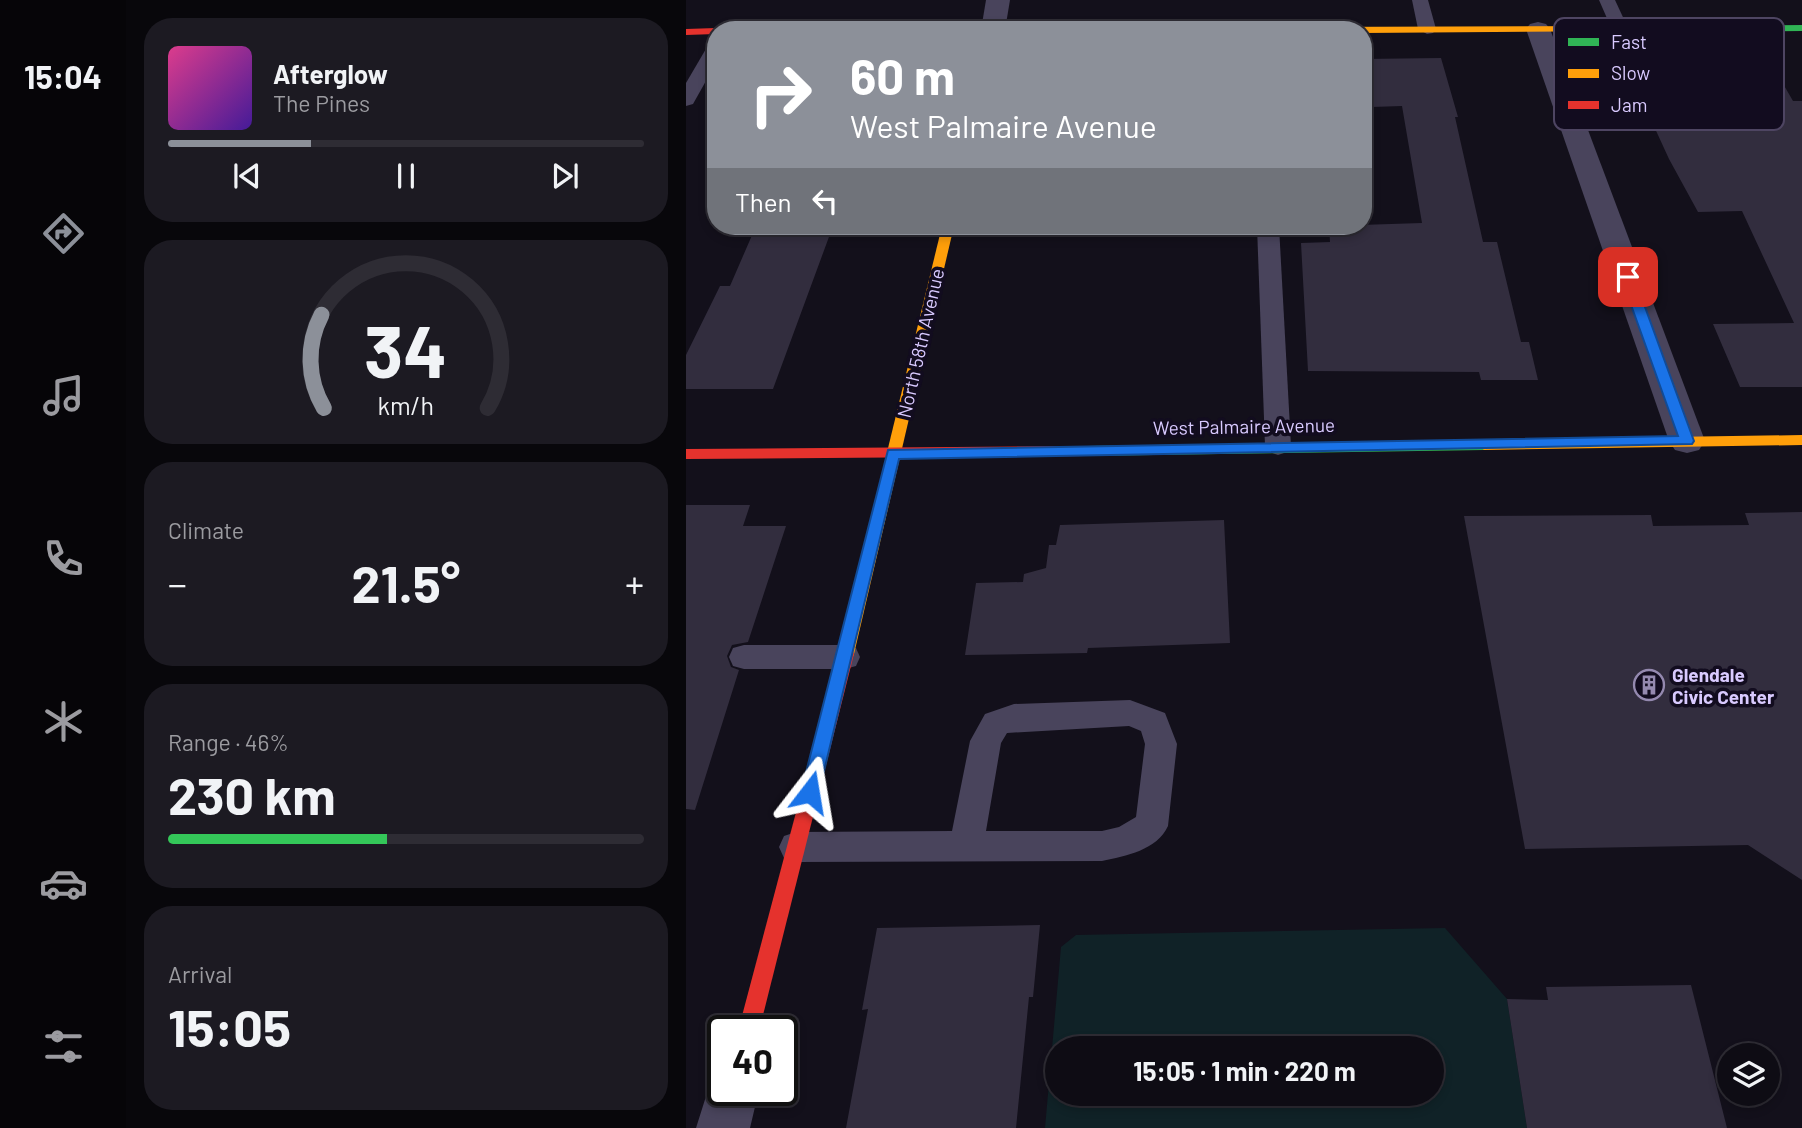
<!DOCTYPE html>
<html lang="en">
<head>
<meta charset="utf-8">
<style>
	:root { --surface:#0e0c14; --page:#1c1a22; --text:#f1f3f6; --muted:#9b9ba0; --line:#2e2c34; --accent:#8c9099 }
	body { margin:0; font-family:Barlow,sans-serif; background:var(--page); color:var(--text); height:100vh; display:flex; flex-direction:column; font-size:26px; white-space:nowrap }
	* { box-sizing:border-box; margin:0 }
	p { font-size:23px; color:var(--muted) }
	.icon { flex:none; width:38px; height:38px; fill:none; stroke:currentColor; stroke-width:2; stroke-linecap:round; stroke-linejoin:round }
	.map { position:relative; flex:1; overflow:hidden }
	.details { display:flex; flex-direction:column; gap:18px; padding:18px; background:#08070b; width:560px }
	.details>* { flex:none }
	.guide { position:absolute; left:21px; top:21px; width:665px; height:214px; border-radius:28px; box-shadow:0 4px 10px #0003,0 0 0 2px var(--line); background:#8c9099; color:#fff; overflow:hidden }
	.buttons { position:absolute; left:1031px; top:1043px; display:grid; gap:14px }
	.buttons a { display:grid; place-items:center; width:63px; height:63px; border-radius:50%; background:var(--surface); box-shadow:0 4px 10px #0003,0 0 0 2px var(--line); font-size:35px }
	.speed { position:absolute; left:21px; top:1015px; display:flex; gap:14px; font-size:35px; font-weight:700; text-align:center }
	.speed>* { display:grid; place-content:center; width:91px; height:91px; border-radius:50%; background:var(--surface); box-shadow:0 4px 10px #0003,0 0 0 2px var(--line); line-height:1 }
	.speed .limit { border:4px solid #111; border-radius:10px; background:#fff; color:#111 }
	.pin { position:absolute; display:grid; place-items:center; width:60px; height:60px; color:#fff; margin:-30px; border-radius:14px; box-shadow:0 4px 10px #0006 }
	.me { position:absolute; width:77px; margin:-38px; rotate:14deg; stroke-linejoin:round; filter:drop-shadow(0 0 5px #0008) }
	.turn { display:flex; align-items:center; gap:24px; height:147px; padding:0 28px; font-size:32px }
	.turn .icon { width:91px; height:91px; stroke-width:2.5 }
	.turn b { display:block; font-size:49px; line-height:60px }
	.then { display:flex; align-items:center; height:66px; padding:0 28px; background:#0003; gap:14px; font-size:26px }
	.big { font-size:52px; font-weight:700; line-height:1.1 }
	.details .card { flex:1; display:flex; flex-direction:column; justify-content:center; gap:10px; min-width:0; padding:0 24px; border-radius:28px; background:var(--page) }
	.details .dial { align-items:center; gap:0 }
	.dial svg { height:182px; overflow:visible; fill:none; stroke:var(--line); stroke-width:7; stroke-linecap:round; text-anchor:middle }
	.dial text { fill:var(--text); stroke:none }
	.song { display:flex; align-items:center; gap:21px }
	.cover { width:84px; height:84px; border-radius:10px; background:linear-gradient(135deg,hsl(330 70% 55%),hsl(260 70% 35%)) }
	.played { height:7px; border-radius:4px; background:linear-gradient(90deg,var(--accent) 30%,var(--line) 30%) }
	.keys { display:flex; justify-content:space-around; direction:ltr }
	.heat { display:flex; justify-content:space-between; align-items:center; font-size:38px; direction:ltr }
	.charge { height:10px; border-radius:5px; background:linear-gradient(90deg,#34c759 46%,var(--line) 0) }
	.trip { position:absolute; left:359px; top:1036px; width:399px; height:70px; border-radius:35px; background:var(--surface); box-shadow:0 4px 10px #0003,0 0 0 2px var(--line); font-weight:700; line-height:70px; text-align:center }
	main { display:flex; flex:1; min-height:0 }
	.menu { display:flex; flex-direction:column; width:126px; justify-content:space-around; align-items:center; background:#060508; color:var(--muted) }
	.menu .icon { width:49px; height:49px }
	.menu .selected { color:var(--accent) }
	.menu b { font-size:32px; color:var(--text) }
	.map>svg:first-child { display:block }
	.green { fill:#102227; fill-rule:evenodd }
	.building { fill:#322d3e }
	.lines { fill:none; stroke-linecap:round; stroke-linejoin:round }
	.lane { fill:#49445c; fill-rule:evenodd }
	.street { fill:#49445c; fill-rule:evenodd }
	.fast { fill:#30b455; fill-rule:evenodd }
	.slow { fill:#ff9f0a; fill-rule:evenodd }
	.jam { fill:#e5322d; fill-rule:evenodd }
	.route { fill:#1a73e8; stroke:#114b97; stroke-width:2 }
	.labels { text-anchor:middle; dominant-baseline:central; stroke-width:7; stroke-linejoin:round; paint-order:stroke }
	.street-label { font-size:19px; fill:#d9caff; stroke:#120c1f }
	.poi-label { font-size:19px; font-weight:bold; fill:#d9caff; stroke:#120c1f; text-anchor:start }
	.key { fill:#120c1f; stroke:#4e4562; stroke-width:2 }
	.key-label { font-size:19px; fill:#d9caff }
</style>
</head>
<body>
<main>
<nav class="menu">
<b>15:04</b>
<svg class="icon selected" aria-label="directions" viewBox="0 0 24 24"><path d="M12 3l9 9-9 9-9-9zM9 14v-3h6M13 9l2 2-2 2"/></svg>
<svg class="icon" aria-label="music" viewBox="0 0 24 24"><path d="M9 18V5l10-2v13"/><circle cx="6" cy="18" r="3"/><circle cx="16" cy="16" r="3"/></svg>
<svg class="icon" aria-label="phone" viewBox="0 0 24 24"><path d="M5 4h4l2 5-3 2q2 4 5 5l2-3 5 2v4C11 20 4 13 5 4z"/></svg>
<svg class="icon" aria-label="climate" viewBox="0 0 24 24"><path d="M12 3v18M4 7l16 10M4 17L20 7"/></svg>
<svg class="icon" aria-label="car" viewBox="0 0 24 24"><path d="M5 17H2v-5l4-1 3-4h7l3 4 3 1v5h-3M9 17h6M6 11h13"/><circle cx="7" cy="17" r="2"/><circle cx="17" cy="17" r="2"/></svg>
<svg class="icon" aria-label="filters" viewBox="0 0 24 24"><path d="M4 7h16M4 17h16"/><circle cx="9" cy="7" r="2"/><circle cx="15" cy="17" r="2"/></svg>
</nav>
<section class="details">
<div class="card">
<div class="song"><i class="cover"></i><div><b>Afterglow</b><p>The Pines</p></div></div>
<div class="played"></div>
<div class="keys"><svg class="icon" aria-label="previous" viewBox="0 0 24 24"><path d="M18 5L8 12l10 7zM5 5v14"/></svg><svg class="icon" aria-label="pause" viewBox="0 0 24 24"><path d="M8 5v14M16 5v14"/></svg><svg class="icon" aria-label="next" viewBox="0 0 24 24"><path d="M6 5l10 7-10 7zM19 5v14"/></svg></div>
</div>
<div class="card dial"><svg viewBox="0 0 100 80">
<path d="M14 69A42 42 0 1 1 86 69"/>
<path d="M14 69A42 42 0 0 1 13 28" stroke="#8c9099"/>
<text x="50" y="56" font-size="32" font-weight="700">34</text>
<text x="50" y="72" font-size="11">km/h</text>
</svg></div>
<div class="card"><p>Climate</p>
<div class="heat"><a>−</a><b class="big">21.5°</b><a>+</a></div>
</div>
<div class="card"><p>Range · 46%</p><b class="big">230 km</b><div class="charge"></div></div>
<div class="card"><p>Arrival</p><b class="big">15:05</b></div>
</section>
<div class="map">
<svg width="1116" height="1128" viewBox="0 0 1116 1128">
	<rect width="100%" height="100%" fill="#13101b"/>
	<!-- green -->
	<path class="green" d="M 759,928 L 821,999 L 841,1128 L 359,1128 L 375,947 L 390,935 ZM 371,1048 L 746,1048 L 746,1094 L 371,1094 Z"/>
	<!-- building -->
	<g class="building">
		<polygon points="942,54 1080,54 1107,101 1116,101 1116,387 1054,387 1027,324 1108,323 1056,211 1012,212 983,159 955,98 961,98"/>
		<polygon points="755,58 772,117 769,117 797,242 811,242 835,342 843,342 852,380 795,380 793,372 622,371 615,243 644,242 643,226 736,223 716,106 686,107 677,59"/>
		<polygon points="70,226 147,226 87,389 0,389 0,355 34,286 44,286"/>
		<polygon points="0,505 64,505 57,526 100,526 62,642 46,645 41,656 45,667 53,670 9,810 0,809"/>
		<polygon points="1116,512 1116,880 1062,845 839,849 778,516 965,515 967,526 1063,525 1059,513"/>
		<polygon points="538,520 544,643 402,648 401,653 279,655 290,583 337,582 338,574 360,568 363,545 370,545 374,525"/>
		<polygon points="354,925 347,997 343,997 330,1128 160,1128 182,1009 176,1010 191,928"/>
		<polygon points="1005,985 1041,1128 841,1128 821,999 862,1000 860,987"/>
	</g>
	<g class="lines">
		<!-- lane -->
		<g class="lane">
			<polygon points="726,0 742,0 750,29 747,33 741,34 732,29"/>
			<polygon points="913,0 929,0 942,28 939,32 927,32"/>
			<polygon points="30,41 30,63 7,104 0,106 0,83 24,42"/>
			<polygon points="571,226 593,226 605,446 601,452 592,455 583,452 579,446"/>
			<polygon points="58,645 159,645 170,648 174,657 170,666 159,669 58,669 47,666 43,657 47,648"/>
			<path d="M 444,700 L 479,713 L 491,744 L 482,826 C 471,850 440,856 416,861 L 110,862 L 98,858 L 93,847 L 98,836 L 110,832 L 266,831 L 284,741 L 299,714 L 328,704 ZM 443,726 L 455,731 L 459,744 L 450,817 L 433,827 L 416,831 L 300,831 L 315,743 L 321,733 Z"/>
		</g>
		<!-- street -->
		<g class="street">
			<polygon points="300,0 324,0 319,30 295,30"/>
			<polygon points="852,22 860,24 864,29 1019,441 1013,450 1001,453 989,450 983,441 840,29 844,24"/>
			<polygon points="37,1068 37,1090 73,1090 64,1128 10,1128 28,1071"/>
		</g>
		<!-- fast -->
		<g class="fast">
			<polygon points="1116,25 1116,31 954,32 949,29 954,26"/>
			<polygon points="798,440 805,445 798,450 401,456 394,451 401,446"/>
		</g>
		<!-- slow -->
		<g class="slow">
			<polygon points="954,26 957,27 957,31 677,33 677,30 613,30 618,27"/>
			<polygon points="256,226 268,226 168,654 166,659 160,661 154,659 152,654"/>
			<polygon points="1116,435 1116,445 798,450 791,445 798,440"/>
		</g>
		<!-- jam -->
		<g class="jam">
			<polygon points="0,29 30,28 34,30 30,30 30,34 0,35"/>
			<polygon points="401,446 408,451 401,456 0,459 0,449"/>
			<polygon points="160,647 166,649 168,654 73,1031 52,1031 152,654 154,649"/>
		</g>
	</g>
	<!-- route -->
	<polygon class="route" points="942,273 948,277 1008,441 1006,444 213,459 133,792 130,798 124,801 117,798 115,792 202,450 992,436 935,277"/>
	<!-- icons -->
	<defs>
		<g id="building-ring" transform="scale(1.575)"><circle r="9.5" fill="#120c1f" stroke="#9489af" stroke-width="1.5"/><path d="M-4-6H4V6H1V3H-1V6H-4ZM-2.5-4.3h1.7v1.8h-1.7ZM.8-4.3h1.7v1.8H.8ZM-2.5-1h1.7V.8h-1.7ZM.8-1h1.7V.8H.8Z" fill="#9489af"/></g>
	</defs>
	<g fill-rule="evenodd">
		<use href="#building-ring" x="963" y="685"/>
	</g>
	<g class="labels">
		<!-- street labels -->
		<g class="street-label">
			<text transform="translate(234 343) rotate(-77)">North 58th Avenue</text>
			<text transform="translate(558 426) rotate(-1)">West Palmaire Avenue</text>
		</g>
		<!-- poi labels -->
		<g class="poi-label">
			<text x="986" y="674">Glendale<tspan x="986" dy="22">Civic Center</tspan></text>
		</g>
	</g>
	<!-- legend -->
	<rect x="868" y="18" width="230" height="112" rx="10" class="key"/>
	<rect x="882" y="38" width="31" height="8" fill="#30b455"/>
	<rect x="882" y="69" width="31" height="9" fill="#ff9f0a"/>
	<rect x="882" y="101" width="31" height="8" fill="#e5322d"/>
	<g class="key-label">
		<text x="925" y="49">Fast</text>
		<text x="925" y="80">Slow</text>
		<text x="925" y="112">Jam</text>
	</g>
</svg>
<div class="buttons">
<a><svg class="icon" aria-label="layers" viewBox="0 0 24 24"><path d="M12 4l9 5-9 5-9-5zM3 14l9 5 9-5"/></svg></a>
</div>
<div class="speed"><div class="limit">40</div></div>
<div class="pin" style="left:942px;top:277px;background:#d93025"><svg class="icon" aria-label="arrive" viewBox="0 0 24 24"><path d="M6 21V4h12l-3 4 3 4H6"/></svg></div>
<svg class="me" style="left:124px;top:792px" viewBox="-20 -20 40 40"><path d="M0-17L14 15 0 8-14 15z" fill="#1a73e8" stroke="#fff" stroke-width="4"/></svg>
<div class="trip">15:05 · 1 min · 220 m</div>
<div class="guide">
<div class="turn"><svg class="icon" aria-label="right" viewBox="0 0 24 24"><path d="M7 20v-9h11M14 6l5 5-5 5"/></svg><div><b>60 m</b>West Palmaire Avenue</div></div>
<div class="then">Then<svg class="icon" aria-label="left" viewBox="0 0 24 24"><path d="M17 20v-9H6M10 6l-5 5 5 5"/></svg></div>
</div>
</div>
</main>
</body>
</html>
